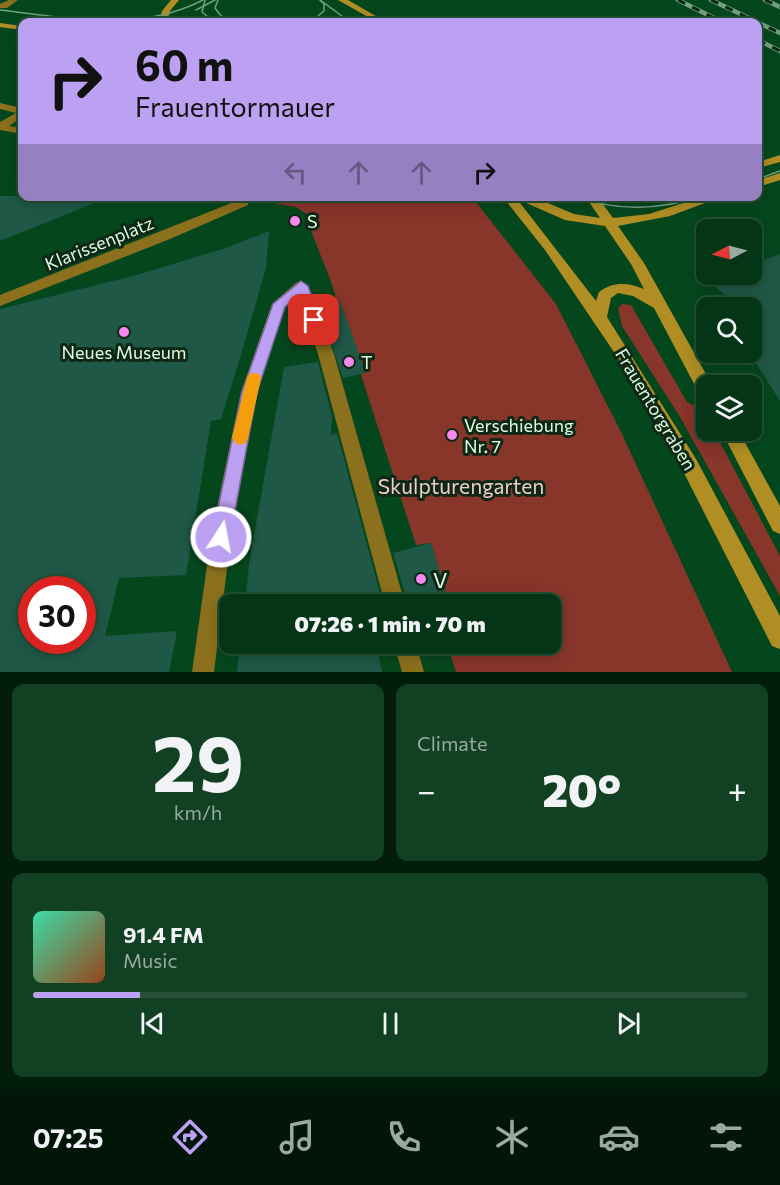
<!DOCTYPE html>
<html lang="en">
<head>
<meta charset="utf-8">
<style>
	:root { --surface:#043516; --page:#124023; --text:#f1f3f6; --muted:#97aba1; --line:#255035; --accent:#bca0f2 }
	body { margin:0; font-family:Commissioner,sans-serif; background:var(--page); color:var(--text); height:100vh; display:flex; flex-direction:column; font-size:22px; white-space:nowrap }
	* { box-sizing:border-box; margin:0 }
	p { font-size:20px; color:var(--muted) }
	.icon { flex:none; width:33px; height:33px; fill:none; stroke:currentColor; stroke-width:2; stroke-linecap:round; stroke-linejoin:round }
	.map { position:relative; height:672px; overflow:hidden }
	.sheet { display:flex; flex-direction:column; gap:12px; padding:12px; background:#021d0c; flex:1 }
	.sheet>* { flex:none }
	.banner { position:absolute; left:18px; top:18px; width:744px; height:183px; border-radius:12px; box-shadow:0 3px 15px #0003,0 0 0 2px var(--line); background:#bca0f2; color:#111; overflow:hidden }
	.needle { width:39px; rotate:264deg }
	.tools { position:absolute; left:696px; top:219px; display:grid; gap:12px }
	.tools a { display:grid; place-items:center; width:66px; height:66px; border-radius:12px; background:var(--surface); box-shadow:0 3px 15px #0003,0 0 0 2px var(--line); font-size:30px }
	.speed { position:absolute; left:18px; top:576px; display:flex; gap:12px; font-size:30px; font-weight:700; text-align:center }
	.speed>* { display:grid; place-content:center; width:78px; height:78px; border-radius:50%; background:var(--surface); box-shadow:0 3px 15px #0003,0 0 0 2px var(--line); line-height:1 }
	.speed .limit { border:9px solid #d22; background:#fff; color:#111 }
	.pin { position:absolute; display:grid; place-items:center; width:51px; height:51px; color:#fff; margin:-26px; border-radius:12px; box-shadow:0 3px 9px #0006 }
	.me { position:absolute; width:66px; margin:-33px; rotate:11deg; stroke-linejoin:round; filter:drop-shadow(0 0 4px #0008) }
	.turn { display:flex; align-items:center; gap:21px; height:126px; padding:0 18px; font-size:27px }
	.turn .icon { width:78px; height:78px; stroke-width:2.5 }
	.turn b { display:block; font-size:42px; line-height:51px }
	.lanes { display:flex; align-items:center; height:57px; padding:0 18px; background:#0003; justify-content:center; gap:30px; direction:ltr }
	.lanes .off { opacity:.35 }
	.big { font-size:45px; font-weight:800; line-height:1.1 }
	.sheet .tile { flex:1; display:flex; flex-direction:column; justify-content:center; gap:9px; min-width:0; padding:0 21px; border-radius:12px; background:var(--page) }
	.sheet .dial { align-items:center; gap:0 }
	.dial b { font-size:78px; line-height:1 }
	.song { display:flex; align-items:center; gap:18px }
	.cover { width:72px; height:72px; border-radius:9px; background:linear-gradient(135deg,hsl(160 70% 55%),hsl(20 70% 35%)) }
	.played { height:6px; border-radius:3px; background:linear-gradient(90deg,var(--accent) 15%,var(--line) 15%) }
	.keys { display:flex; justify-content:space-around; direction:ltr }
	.heat { display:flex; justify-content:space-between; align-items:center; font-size:33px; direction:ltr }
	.sheet .tiles { flex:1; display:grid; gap:12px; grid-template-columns:1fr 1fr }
	.tile:last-child { grid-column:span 2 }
	.trip { position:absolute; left:219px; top:594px; width:342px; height:60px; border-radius:12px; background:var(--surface); box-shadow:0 3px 15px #0003,0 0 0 2px var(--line); font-weight:800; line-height:60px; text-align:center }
	.menu { display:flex; height:96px; justify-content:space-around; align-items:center; background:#021509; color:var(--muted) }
	.menu .icon { width:42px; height:42px }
	.menu .selected { color:var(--accent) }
	.menu b { font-size:27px; color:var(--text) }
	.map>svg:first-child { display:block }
	.green { fill:#88352a }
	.building { fill:#1f5847; fill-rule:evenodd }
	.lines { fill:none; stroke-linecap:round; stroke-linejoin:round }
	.pedestrian { fill:#8b701d; fill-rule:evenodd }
	.minor { fill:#8b701d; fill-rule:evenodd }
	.secondary { fill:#b18e24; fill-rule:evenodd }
	.tram { stroke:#71a280; stroke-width:1.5 }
	.rail-casing { stroke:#71a280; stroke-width:4.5 }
	.rail { stroke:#0f2815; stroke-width:3; stroke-dasharray:8; stroke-linecap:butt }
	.route { fill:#bca0f2; stroke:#7a689d; stroke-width:1.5 }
	.slow { fill:#f59e0b }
	.poi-dot { fill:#f589ee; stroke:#0f2815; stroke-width:2 }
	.labels { text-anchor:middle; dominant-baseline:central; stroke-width:6; stroke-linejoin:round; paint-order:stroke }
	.poi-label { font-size:18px; fill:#ddfce2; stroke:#0f2815; text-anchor:start }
	.street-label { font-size:18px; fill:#ddfce2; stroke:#0f2815 }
	.near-park-label { font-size:21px; fill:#efcdc7; stroke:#0f2815 }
	.near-poi-label { font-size:21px; fill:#ddfce2; stroke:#0f2815; text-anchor:start }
</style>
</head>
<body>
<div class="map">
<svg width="780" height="672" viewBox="0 0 780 672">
	<rect width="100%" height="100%" fill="#05471d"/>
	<!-- green -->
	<g class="green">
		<polygon points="267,197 472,197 556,304 622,434 732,672 456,672 447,644 550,644 550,604 436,604 433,596 445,591 431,543 416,545 330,279 310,228 318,222 296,207 277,204"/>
		<path d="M 622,304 L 631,305 L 687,402 C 703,410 706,413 706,430 L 714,431 L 780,556 L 780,596 L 680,417 L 622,326 L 618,308 Z"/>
	</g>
	<!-- building -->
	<g class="building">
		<polygon points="0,196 107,196 107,198 0,241"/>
		<path d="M 269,231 L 266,268 L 241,355 L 221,419 L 211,421 L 186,575 L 119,578 L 105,636 L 177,631 L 169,672 L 0,672 L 0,309 L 137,275 L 226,248 ZM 32,590 L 82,590 L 82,640 L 32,640 Z"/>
		<polygon points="780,254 780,401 749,352 752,352 752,308 728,308 736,304 701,274 752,274 752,265"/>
		<polygon points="340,301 366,373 343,378 319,308"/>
		<polygon points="318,362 332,416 331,435 337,433 383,604 245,604 249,564 284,367"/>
		<polygon points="431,543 446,591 407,601 393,553"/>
		<polygon points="240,644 376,644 382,672 237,672"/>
	</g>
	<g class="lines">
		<!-- pedestrian -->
		<g class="pedestrian">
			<polygon points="0,103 22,108 22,117 9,126 22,128 22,134 0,130 0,122 16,113 0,109"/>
			<polygon points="244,198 248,199 248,205 170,239 0,306 0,295"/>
		</g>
		<!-- minor -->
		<g class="minor">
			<polygon points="9,0 18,0 7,8 0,8 0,4"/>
			<polygon points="301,281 308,286 334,354 405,604 385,604 318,354 298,296 285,307 257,392 231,537 214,672 192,672 211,537 241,392 272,304 296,283"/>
			<polygon points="394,644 416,644 424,672 402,672"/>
		</g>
		<!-- secondary -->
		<g class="secondary">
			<polygon points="171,0 179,0 170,11 167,22 159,22 162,11"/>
			<polygon points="338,0 348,0 386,22 377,22"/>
			<polygon points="0,23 22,26 22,30 0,27"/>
			<polygon points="780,155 780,162 758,168 758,162"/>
			<polygon points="780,173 780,180 758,187 758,180"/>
			<path d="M 502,196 L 531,196 L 574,214 L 600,218 L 585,196 L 597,196 L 613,218 L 649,214 L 705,196 L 724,196 L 670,216 L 618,226 L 644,263 L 712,385 L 706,386 L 706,396 L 700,395 L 654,308 L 633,296 L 618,293 L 611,298 L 607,317 L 696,459 L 780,616 L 780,649 L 772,646 L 683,471 L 618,358 L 545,250 ZM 517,199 L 565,220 L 605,226 L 631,264 L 644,289 C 628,283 614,281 599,292 L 596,301 Z"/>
			<path d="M 612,196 L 655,196 C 646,202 621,202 612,196 Z"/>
			<polygon points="721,430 738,430 780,506 780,534 773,531"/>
		</g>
		<!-- tram -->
		<g class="tram">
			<polyline points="205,0 202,12 214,22"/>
			<polyline points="218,0 215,8 221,16 233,22"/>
			<polyline points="320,0 350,22"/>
			<path d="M 0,10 C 69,18 139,33 203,0"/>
			<polyline points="196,10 215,0"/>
			<polyline points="311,22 324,11 324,4 320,0"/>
			<polyline points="758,179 780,171"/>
			<path d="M 573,196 C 618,212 659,210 704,196"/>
			<polyline points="608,196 639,200 673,196"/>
		</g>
		<!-- rail casing -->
		<g class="rail-casing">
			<g id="rail">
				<polyline points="678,0 722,22"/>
				<polyline points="711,0 780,33"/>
				<polyline points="765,0 780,7"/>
				<polyline points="758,40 780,51"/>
			</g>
		</g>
		<!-- rail -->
		<use href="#rail" class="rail"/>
	</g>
	<!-- route -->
	<polygon class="route" points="301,281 308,286 320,320 318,323 309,323 298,295 285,307 257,392 230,537 227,543 221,546 215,543 212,537 242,392 273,304"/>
	<!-- slow -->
	<polygon class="slow" points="254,373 259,374 261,378 248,438 246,443 240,445 235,443 232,438 247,378 249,374"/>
	<!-- markers -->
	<g class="poi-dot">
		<circle cx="295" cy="221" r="6"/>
		<circle cx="124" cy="332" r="6"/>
		<circle cx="349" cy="362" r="6"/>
		<circle cx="452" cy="435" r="6"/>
		<circle cx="421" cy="579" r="6"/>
	</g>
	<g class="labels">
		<!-- poi labels -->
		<g class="poi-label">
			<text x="307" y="221">S</text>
			<text x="124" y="352" text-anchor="middle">Neues Museum</text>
			<text x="361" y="362">T</text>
			<text x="464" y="425">Verschiebung<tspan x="464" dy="21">Nr. 7</tspan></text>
		</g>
		<!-- street labels -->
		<g class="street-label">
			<text transform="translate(99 243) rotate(-22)">Klarissenplatz</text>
			<text transform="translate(656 409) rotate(59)">Frauentorgraben</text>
		</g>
		<!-- near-park labels -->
		<g class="near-park-label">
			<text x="461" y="485">Skulpturengarten</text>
		</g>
		<!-- near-poi labels -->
		<g class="near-poi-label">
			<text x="433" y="579">V</text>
		</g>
	</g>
</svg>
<div class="tools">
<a><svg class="needle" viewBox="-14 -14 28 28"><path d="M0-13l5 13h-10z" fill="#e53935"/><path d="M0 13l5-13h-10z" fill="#97aba1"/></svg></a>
<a><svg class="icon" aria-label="search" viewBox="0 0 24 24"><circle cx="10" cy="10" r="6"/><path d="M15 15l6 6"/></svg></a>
<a><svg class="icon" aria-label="layers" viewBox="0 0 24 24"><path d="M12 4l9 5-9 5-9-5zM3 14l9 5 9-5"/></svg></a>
</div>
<div class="speed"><div class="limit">30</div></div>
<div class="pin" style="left:314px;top:320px;background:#d93025"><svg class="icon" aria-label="arrive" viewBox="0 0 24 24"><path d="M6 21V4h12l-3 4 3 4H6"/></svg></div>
<svg class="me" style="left:221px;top:537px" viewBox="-20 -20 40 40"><circle r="17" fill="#bca0f2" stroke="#fff" stroke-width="3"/><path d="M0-11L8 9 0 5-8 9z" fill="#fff"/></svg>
<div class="trip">07:26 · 1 min · 70 m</div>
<div class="banner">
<div class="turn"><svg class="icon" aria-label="right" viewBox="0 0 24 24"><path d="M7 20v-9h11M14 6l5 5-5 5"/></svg><div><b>60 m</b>Frauentormauer</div></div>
<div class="lanes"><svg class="icon off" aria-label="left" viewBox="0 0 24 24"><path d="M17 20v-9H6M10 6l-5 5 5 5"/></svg><svg class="icon off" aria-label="ahead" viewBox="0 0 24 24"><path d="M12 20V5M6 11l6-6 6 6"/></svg><svg class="icon off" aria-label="ahead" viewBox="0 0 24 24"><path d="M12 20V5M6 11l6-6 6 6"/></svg><svg class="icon" aria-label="right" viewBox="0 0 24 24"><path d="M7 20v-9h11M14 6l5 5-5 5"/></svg></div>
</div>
</div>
<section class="sheet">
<div class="tiles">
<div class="tile dial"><b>29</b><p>km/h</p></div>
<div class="tile"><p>Climate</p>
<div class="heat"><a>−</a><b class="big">20°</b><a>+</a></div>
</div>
<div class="tile">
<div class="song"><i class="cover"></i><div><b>91.4 FM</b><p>Music</p></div></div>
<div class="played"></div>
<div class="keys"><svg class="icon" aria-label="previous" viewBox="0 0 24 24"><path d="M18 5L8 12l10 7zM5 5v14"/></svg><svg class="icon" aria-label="pause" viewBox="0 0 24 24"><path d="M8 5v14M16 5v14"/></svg><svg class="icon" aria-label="next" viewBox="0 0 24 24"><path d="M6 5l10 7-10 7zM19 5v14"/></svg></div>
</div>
</div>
</section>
<nav class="menu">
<b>07:25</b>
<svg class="icon selected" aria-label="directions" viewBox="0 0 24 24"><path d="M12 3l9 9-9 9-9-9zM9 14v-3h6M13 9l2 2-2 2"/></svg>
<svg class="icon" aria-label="music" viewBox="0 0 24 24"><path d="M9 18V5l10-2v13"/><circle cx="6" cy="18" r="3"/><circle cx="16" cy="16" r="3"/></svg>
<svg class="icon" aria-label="phone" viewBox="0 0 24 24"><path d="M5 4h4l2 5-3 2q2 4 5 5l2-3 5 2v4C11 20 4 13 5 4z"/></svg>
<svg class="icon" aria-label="climate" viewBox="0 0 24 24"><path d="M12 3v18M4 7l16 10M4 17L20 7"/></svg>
<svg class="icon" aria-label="car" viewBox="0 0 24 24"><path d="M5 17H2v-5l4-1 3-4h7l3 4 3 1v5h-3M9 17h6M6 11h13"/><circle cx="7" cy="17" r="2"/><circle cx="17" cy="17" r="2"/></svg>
<svg class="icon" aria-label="filters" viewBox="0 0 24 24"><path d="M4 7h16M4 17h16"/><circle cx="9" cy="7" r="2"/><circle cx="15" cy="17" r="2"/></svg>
</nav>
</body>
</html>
